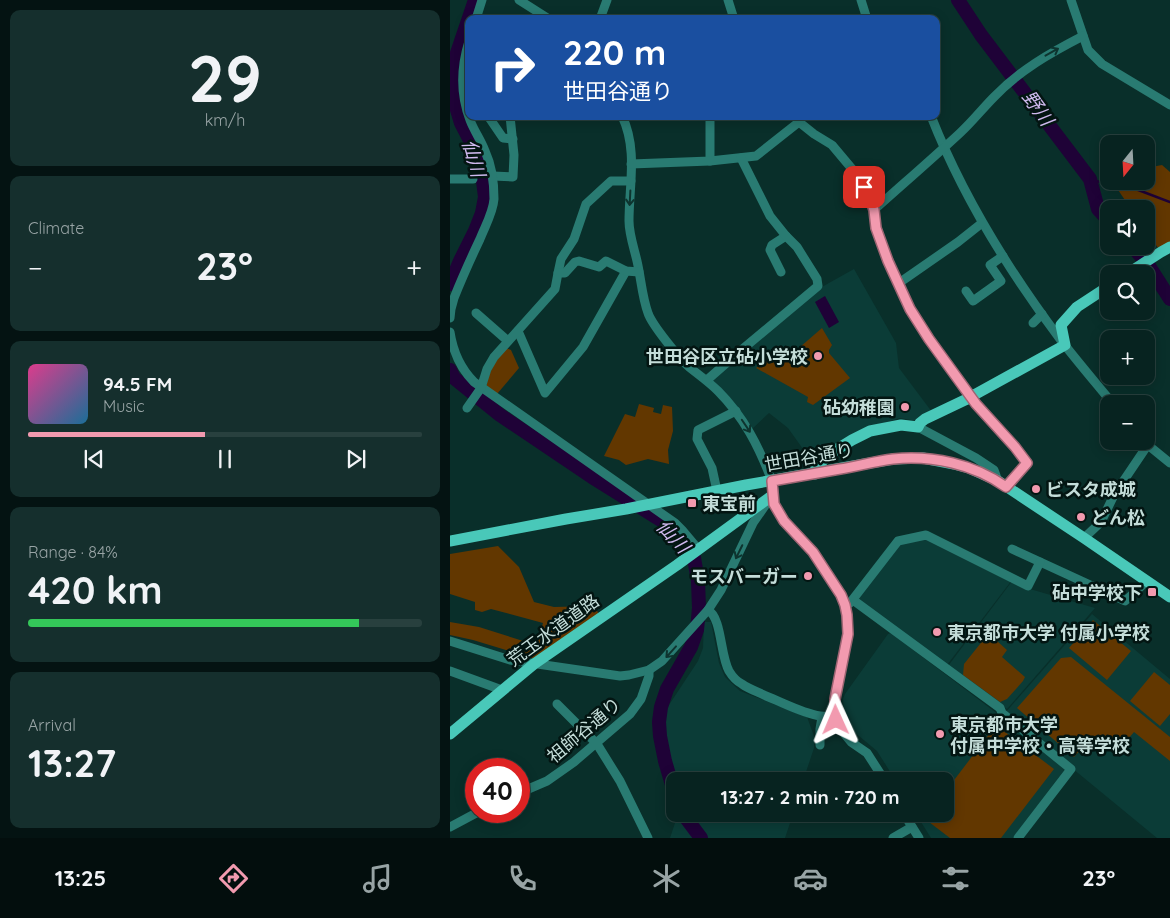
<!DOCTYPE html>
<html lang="en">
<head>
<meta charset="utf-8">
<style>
	:root { --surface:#072320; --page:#152f2d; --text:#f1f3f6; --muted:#98a4a5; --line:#28403e; --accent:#f29aaf }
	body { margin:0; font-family:Quicksand,"Noto Sans JP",sans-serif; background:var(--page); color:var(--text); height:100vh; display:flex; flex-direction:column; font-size:19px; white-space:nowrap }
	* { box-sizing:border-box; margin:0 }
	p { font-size:16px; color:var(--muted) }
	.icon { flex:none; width:28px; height:28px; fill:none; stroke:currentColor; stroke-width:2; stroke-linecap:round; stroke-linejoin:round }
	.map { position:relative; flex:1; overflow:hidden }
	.sheet { display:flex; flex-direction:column; gap:10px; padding:10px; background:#041312; width:450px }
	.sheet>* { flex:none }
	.top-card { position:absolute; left:15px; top:15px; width:475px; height:105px; border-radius:10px; box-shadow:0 2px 12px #0003,0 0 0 1px var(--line); background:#1a4fa0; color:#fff; overflow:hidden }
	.needle { width:32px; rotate:198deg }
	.buttons { position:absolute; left:650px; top:135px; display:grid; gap:10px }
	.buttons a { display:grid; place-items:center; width:55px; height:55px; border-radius:10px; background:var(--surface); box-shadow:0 2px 12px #0003,0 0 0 1px var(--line); font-size:25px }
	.speed { position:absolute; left:15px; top:758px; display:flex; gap:10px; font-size:25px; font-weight:700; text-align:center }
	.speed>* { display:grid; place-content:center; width:65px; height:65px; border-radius:50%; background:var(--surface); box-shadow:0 2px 12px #0003,0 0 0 1px var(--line); line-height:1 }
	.speed .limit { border:8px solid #d22; background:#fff; color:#111 }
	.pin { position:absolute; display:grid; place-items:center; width:42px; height:42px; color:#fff; margin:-21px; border-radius:10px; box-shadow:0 2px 8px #0006 }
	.me { position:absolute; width:55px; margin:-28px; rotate:359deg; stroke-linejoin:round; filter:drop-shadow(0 0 4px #0008) }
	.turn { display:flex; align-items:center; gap:18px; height:105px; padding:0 15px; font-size:22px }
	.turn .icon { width:65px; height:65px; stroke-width:2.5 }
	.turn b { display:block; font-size:35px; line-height:42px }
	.big { font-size:38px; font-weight:800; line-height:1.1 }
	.sheet .tile { flex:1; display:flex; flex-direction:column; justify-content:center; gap:8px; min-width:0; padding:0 18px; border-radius:10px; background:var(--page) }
	.sheet .dial { align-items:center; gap:0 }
	.dial b { font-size:65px; line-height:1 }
	.song { display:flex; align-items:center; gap:15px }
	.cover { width:60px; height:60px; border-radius:8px; background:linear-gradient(135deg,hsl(330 70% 55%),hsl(200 70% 35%)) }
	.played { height:5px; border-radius:2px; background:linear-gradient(90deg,var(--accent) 45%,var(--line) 45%) }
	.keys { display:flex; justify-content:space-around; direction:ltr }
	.heat { display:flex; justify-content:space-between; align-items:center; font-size:28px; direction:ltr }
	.charge { height:8px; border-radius:4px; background:linear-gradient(90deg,#34c759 84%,var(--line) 0) }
	.trip { position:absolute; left:216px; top:772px; width:288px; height:50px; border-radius:10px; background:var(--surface); box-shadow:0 2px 12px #0003,0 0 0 1px var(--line); font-weight:800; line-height:50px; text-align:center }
	.tabs { display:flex; height:80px; justify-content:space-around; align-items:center; background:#030e0d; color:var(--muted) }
	.tabs .icon { width:35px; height:35px }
	.tabs .selected { color:var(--accent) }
	.tabs b { font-size:22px; color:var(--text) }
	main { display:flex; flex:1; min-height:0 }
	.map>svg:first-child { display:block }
	.built { fill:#0b3c37 }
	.green { fill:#623700 }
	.water { fill:#1f0237 }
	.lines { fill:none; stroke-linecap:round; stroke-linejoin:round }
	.stream { stroke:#1f0237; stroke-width:2.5 }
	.river { stroke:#1f0237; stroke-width:14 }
	.minor { stroke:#297b72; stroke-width:9 }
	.major { stroke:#49c8b9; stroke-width:11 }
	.major-bridge { stroke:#49c8b9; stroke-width:11 }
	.oneway { stroke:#0e342f }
	.route-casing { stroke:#9d6472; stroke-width:12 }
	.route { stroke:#f29aaf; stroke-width:9 }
	.poi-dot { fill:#f29aaf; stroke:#031512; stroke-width:2 }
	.labels { text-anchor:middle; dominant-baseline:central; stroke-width:5; stroke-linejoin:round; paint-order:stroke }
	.poi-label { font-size:18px; font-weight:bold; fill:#c4ddd9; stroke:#031512; text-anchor:start }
	.street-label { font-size:18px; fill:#c4ddd9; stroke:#031512 }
	.water-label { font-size:19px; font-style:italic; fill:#cfb9ee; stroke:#031512 }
</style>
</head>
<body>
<main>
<section class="sheet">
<div class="tile dial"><b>29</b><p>km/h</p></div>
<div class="tile"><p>Climate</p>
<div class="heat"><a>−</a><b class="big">23°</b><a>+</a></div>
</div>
<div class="tile">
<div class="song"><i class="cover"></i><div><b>94.5 FM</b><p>Music</p></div></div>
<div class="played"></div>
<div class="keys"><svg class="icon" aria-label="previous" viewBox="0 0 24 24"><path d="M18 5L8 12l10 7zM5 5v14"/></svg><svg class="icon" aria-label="pause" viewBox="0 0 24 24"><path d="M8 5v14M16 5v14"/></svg><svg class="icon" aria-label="next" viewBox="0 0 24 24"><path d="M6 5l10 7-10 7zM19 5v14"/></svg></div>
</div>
<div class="tile"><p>Range · 84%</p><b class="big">420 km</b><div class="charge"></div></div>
<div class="tile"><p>Arrival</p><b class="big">13:27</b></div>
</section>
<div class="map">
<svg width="720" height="838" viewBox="0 0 720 838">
	<rect width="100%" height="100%" fill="#092f2a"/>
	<!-- built -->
	<g class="built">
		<polygon points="404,269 446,343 449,368 482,412 466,421 450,418 419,428 363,463 338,428 319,413 302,429 259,379 370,288"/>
		<polygon points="473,537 562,580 497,665 407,600 452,542"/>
		<polygon points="563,580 580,589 645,608 557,709 498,666"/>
		<polygon points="642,614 720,679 720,838 707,838 555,713"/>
		<polygon points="254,622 261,622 269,663 275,677 290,691 357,717 364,736 364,748 353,781 228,781 222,766 213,734 215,711 248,661 253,648"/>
		<polygon points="441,633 553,718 616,768 563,838 481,838 466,814 495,814 495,781 446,781 427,751 403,731 399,726 394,712 393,699 395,694 438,634"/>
		<polygon points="228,814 343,814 335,838 220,838"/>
	</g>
	<!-- green -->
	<g class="green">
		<polygon points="712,165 720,172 720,246 711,252 696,231 696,209 681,209 662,181 696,181 696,168"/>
		<polygon points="372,328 382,345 379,350 379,353 400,378 363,405 357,402 358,397 306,368 326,351 335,360"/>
		<path d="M 56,348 L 61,350 L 69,368 L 47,394 L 36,386 C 40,369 45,362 56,348 Z"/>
		<polygon points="189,404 204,408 203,412 211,414 213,405 222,407 223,431 218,450 219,464 198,459 176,465 169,460 154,456 175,414 185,417"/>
		<polygon points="48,546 69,567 84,602 104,607 144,606 149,614 85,659 23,640 0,635 0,622 29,627 86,645 93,623 41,609 32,612 25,610 25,602 0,594 0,554"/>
		<polygon points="643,620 681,651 657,680 619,648"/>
		<polygon points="534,639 547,641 557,650 552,657 575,677 573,681 557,699 550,702 513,675 514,664"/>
		<path d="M 621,657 L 720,737 L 720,761 L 684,732 L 666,753 C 649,738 637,741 624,757 L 567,708 L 611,658 Z"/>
		<polygon points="704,672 720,685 720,714 710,726 680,701"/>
		<polygon points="546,725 604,769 551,838 500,838 475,819 479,814 495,814 495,792"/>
	</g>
	<!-- water -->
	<polygon class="water" points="375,296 389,322 379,328 365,302"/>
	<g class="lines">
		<!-- stream -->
		<polyline class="stream" points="640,181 655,182 683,188 720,202"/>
		<!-- river -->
		<g class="river">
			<polyline points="508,0 531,35 640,179 648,209 659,221"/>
			<polyline points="682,246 697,263 720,299"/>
			<polyline points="0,284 10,261 25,231 32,213 35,197 32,173 24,148 11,123 5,103 3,77 7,53 25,0"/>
			<polyline points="0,370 4,378 50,415 142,477 214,522 244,558 248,581 249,608 247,630 241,647 217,689 211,707 209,722 210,736 215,761 225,795"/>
			<polyline points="233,814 251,838"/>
		</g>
		<!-- minor -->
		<g class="minor">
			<polyline points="69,0 99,19"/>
			<polyline points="278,0 284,19"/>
			<polyline points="411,0 417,19"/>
			<polyline points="621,0 638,50 652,64 720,105"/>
			<polyline points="26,19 32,0"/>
			<polyline points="150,19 157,0"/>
			<polyline points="38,116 53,138 63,139"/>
			<path d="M 172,116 C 188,149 179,186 179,221 C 179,234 184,248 187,261 C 191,278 192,297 198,313 C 202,325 229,358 239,367 C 249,375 259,382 268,391 C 294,417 309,447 322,481"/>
			<polyline points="260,116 260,161"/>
			<polyline points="345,116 349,122 364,134 382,145 408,176 421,197 424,210 427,228 438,261 460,309 479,339 526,404 565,447 577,463 557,487"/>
			<path d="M 481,116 C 512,195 559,271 610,339 C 627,361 645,382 663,404"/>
			<polyline points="181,164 260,161 306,156 349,122"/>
			<polyline points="43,176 63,177 64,155 60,116"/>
			<polyline points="0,179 23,179"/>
			<path d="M 424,210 C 453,184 482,159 510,133 C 522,122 533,108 544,97 C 570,70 600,53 633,36"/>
			<polyline points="331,272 320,250 322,245 336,236"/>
			<polyline points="108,273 111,259 124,239 136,204 161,181 181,181"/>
			<polyline points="449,283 508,242 532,223"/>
			<polyline points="516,291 523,301 551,281 540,265 553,256"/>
			<polyline points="26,313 58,341"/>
			<path d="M 0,318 L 1,309 L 4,298 C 12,278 21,258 30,239 C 35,226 43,213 44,199 C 44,182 42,166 35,151 C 31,140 24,131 20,120 C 10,94 11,67 19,41"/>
			<polyline points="583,323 592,314"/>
			<polyline points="68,331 95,393 133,347 176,271"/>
			<path d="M 0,332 C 3,352 10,368 24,382 L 225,523 L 232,530 L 248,549"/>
			<polyline points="257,380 289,352 368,286 367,279 347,247 336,236 320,216 291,158"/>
			<polyline points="17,408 31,388 37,369 44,357 105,289 108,273 115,273 125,262 129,261 149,267 156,261 176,271 189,272"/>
			<polyline points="468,427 526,458 544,470 548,481"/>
			<polyline points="693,441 720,463"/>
			<polyline points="267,491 262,468 247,439 248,430 286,411"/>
			<path d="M 323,495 C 325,519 347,535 362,551 C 367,558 372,566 377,574 C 392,596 398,607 398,634 L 385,699 L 385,715 L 392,731 L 401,742 L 417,753 L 435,781"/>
			<polyline points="634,538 651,522 664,495 697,446"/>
			<polyline points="562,549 675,601 697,581"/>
			<polyline points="403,600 550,708 552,713 621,769 568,838"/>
			<polyline points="400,603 448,541 476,535 578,586 590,562"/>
			<path d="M 258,610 C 272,618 270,655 279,671 C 282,676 286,681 292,684 C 299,689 308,692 316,696 C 334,703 352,713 370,716 C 376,717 380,717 385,715"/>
			<polyline points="0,641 60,660 170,676 179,675 199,670 212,661 258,610 271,590 303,523 319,500"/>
			<polyline points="0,671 52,690"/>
			<polyline points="107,704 147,744 170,781 198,838"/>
			<polyline points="370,745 370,729 372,717"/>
			<polyline points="69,793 97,781 124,762 180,714 191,699 199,676 199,670"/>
			<polyline points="454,814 469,838"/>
			<polyline points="0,827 30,811"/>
			<polyline points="443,838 462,827"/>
		</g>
		<!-- major -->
		<g class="major">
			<polyline points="677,274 711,252 720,247"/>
			<polyline points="524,395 615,345 611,325 627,307 659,286"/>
			<polyline points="365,474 366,467 381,453 402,440 420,431 451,425 468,427 470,423 475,419 517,399"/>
			<polyline points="0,541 116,519 176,509 296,485 443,459 473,458 504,464 519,468 548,481 634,538 720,597"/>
			<polyline points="0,734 84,664 227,565 323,495 322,481"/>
		</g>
		<!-- major-bridge -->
		<polyline class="major-bridge" points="517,399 524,395"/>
	</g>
	<!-- one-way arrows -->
	<defs><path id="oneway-shaft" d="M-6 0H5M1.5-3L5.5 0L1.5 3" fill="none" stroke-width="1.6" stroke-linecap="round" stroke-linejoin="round" transform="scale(1.25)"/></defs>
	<g class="oneway">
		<use href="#oneway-shaft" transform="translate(602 52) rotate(-29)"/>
		<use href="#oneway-shaft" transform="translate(180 198) rotate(93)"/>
		<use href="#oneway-shaft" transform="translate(296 426) rotate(56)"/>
		<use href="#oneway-shaft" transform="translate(289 552) rotate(116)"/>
		<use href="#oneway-shaft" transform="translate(221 652) rotate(132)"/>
	</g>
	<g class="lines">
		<!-- route casing -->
		<g class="route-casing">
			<path id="route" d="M 386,720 L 385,707 L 385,699 L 398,634 L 397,615 L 395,605 L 391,595 L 363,552 L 334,521 L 324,504 L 322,481 C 345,477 368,473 390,469 C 408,466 426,461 443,459 C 482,455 524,464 556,487 L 577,463 L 565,447 L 526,404 L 479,339 L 460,309 L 438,261 L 426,228 L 424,210 L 420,198 L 414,187"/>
		</g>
		<!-- route -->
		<use href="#route" class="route"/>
	</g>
	<!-- markers -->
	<g class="poi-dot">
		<circle cx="368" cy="356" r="5"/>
		<circle cx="455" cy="407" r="5"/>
		<circle cx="586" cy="489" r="5"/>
		<rect x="237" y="498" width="10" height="10" rx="2.5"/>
		<circle cx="631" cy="517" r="5"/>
		<circle cx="358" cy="576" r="5"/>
		<rect x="697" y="587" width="10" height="10" rx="2.5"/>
		<circle cx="487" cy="632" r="5"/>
		<circle cx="490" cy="734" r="5"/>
	</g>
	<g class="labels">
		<!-- poi labels -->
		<g class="poi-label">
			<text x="358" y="356" text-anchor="end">世田谷区立砧小学校</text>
			<text x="445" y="407" text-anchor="end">砧幼稚園</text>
			<text x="596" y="489">ビスタ成城</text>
			<text x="252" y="503">東宝前</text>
			<text x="641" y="517">どん松</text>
			<text x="348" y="576" text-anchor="end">モスバーガー</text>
			<text x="692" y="592" text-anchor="end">砧中学校下</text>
			<text x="497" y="632">東京都市大学 付属小学校</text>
			<text x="500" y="724">東京都市大学<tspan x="500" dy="21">付属中学校・高等学校</tspan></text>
		</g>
		<!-- street labels -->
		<g class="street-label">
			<text transform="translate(359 457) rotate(-10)">世田谷通り</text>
			<text transform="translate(103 630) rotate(-36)">荒玉水道道路</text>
			<text transform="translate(134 730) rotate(-40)">祖師谷通り</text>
		</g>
		<!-- water labels -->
		<g class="water-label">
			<text transform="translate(588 108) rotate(54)">野川</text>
			<text transform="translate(24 158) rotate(74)">仙川</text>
			<text transform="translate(223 536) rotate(47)">仙川</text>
		</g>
	</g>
</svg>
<div class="buttons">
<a><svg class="needle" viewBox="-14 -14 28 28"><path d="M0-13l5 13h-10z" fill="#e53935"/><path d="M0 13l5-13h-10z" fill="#98a4a5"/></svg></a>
<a><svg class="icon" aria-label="sound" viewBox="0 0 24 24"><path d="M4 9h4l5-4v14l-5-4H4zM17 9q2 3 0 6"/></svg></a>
<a><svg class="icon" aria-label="search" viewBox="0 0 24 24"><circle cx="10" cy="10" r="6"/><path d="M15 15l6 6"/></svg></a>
<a>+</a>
<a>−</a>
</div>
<div class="speed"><div class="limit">40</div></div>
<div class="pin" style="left:414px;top:187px;background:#d93025"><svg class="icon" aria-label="arrive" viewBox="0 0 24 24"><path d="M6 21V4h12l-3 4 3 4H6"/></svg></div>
<svg class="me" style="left:386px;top:720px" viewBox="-20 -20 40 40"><path d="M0-17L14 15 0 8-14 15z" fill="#f29aaf" stroke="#fff" stroke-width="4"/></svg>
<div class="trip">13:27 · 2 min · 720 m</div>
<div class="top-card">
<div class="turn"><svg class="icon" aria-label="right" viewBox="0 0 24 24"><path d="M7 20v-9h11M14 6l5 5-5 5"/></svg><div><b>220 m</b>世田谷通り</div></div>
</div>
</div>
</main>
<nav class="tabs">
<b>13:25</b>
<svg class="icon selected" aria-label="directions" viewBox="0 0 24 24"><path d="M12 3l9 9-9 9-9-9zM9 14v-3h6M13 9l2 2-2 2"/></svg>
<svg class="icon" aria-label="music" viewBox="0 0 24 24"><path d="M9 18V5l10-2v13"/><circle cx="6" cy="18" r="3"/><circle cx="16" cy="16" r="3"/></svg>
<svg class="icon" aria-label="phone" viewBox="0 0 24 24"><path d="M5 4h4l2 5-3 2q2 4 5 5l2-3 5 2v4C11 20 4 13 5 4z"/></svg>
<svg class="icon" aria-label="climate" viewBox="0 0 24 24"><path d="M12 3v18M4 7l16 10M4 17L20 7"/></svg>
<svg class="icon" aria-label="car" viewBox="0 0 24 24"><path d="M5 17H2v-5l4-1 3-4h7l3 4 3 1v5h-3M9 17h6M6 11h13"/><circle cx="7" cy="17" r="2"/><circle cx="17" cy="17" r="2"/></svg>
<svg class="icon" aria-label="filters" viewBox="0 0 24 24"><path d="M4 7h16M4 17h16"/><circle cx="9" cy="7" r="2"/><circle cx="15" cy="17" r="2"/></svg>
<b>23°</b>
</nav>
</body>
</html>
